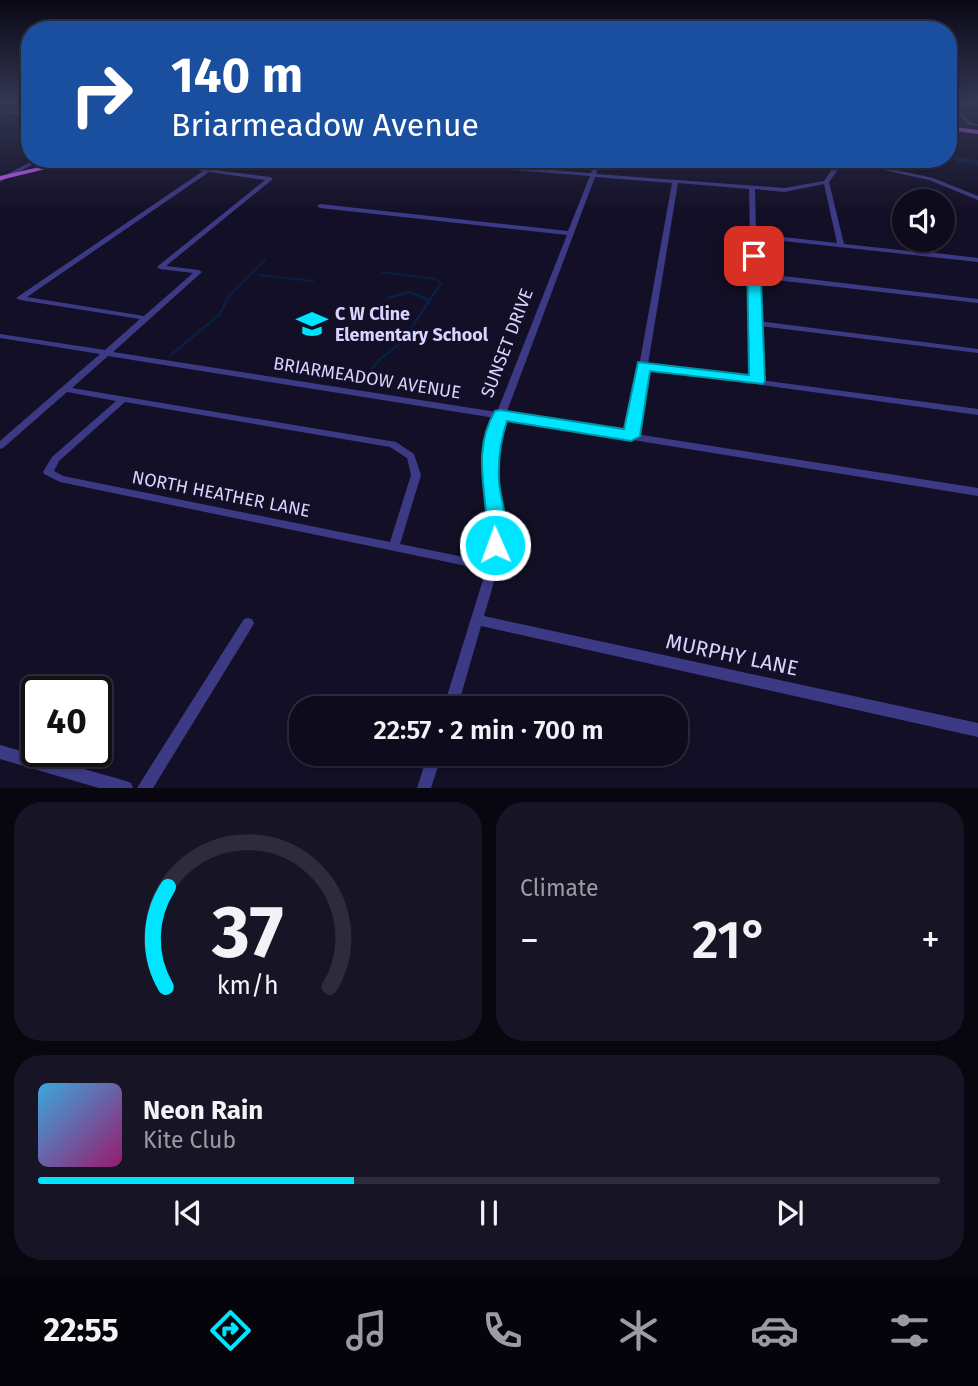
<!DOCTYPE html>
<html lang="en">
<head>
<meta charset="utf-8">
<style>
	:root { --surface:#0e0b1c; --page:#171425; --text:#f1f3f6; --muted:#9b9ba3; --line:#2e2b3b; --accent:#00e5ff }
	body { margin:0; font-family:"Fira Sans",sans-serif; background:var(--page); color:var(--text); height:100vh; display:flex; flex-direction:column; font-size:26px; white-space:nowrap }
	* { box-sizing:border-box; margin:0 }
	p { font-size:23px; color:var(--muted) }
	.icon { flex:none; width:38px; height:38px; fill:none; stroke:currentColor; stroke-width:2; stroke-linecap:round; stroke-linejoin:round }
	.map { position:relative; height:788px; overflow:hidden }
	.drawer { display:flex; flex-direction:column; gap:14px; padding:14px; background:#08060f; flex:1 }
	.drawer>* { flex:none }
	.banner { position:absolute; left:21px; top:21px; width:936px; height:147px; border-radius:28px; box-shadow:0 2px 5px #0004,0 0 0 2px var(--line); background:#1a4fa0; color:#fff; overflow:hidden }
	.buttons { position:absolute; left:892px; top:189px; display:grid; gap:14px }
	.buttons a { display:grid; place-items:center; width:63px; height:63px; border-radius:50%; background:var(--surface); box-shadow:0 2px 5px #0004,0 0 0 2px var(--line); font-size:35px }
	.speed { position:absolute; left:21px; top:676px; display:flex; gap:14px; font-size:35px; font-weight:700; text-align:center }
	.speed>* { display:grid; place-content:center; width:91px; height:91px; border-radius:50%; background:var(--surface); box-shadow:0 2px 5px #0004,0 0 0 2px var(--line); line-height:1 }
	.speed .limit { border:4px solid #111; border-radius:10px; background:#fff; color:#111 }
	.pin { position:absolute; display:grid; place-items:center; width:60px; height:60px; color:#fff; margin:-30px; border-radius:14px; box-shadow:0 4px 10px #0006 }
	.me { position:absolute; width:77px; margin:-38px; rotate:358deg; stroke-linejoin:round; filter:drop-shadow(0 0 5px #0008) }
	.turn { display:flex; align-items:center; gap:24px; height:147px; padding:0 35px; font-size:32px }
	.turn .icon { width:91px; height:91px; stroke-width:2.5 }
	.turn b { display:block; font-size:49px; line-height:60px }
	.big { font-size:52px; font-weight:600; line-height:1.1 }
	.drawer .tile { flex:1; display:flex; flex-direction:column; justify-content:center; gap:10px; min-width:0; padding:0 24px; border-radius:28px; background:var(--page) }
	.drawer .dial { align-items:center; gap:0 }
	.dial svg { height:182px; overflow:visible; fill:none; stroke:var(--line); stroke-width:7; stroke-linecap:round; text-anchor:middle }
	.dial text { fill:var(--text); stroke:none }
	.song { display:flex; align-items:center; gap:21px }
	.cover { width:84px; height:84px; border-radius:10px; background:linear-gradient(135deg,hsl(200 70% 55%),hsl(320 70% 35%)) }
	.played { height:7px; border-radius:4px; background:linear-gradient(90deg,var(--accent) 35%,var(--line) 35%) }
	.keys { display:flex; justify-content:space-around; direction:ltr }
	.heat { display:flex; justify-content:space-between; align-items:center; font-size:38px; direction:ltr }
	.drawer .tiles { flex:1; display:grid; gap:14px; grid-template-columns:1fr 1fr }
	.tile:last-child { grid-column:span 2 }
	.trip { position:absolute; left:289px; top:696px; width:399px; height:70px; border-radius:28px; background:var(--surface); box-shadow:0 2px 5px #0004,0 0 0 2px var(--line); font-weight:600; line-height:70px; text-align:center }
	.dock { display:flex; height:112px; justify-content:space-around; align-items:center; background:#06040b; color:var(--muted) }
	.dock .icon { width:49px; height:49px }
	.dock .active { color:var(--accent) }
	.dock b { font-size:32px; color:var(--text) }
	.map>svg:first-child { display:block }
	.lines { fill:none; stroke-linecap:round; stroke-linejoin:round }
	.stream-far1 { stroke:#0a1f44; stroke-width:2 }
	.stream { stroke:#0a1f44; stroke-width:2.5 }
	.river { fill:#0a1f44; fill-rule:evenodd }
	.minor { fill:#3d3a85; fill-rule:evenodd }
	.major { fill:#c25bff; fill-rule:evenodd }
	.route { fill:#00e5ff; stroke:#0095a6; stroke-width:2 }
	.labels { text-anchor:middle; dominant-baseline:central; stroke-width:7; stroke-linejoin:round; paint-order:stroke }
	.poi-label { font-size:18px; font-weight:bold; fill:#d9d4ff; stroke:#130f26; text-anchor:start }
	.street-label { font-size:18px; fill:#d9d4ff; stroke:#130f26 }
	.near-street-label { font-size:21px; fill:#d9d4ff; stroke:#130f26 }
</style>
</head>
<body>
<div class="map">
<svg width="978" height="788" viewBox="0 0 978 788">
	<rect width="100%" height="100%" fill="#130f26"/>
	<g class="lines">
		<!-- stream-far1 -->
		<g class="stream-far1">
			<polyline points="381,272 436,279 441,283 440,285"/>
			<polyline points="259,275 313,281"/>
			<polyline points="240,285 265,260"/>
		</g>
		<!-- stream -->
		<g class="stream">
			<polyline points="388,298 409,292 429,300"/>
			<polyline points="171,355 220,314 229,296 242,283"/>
			<polyline points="359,385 379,360 402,342 441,283"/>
		</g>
		<!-- river -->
		<polygon class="river" points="948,155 978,160 978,166 947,159"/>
		<!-- minor -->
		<g class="minor">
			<polygon points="950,103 954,103 971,123 978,124 978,126 968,125"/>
			<polygon points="0,109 30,115 30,117 0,111"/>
			<polygon points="36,159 43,159 0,182 0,178"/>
			<path d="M 183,159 L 189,159 L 201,168 L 270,177 L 273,179 L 166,266 L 199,270 L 202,272 L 113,352 L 497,412 L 567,235 L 320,208 L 317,206 L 320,204 L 568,231 L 590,176 L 391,161 L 389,159 L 414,159 L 591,173 L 596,159 L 602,159 L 596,174 L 784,188 L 824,181 L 831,171 L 826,159 L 832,159 L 837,171 L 829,182 L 844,244 L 928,253 L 922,240 L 928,240 L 935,253 L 978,258 L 978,262 L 756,238 L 758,273 L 978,299 L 978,303 L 758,278 L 759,321 L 978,349 L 978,353 L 759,326 L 761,380 L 978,409 L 978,415 L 647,369 L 636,434 L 978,488 L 978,496 L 504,419 L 495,447 L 495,483 L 502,530 L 500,561 L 484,616 L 978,723 L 978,737 L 481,626 L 457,709 L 443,709 L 486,570 L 60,482 L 44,474 L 43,472 L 52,457 L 116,401 L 67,392 L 3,448 L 0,449 L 0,441 L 100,354 L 0,338 L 0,334 L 105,350 L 140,319 L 20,300 L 16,298 L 203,171 L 197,170 ZM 209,172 L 265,180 L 158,266 L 157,267 L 160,269 L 193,273 L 144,316 L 27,297 ZM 595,177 L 672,183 L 627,433 L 506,414 ZM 678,183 L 749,189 L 753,378 L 648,364 ZM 824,184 L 837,243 L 756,234 L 755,189 L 784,192 ZM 108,356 L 495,418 L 485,447 L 485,483 L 492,530 L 488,562 L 400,544 L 421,475 L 414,454 L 396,442 L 72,388 ZM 125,402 L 390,447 L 407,458 L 411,475 L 390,542 L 63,476 L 54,471 L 59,461 Z"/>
			<polygon points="692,159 741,161 751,159 761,159 741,165"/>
			<polygon points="834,159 845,159 933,178 978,196 978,200 929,180"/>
			<polygon points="248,618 252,619 254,623 252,627 153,788 137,788 244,619"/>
			<polygon points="0,745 126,781 131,783 133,788 99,788 0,759"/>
			<polygon points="428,754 442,754 431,788 417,788"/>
		</g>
		<!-- major -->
		<g class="major">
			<polygon points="948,126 978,130 978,134 948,130"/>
			<polygon points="75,159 88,159 0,180 0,176"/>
		</g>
	</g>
	<!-- sky -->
	<linearGradient id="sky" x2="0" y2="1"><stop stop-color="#0a0815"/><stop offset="0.48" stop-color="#333752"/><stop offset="1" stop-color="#333752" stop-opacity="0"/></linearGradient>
	<rect width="978" height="213" fill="url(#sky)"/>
	<!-- route -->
	<path class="route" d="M 754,252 L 760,256 L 765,381 L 763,384 L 650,371 L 640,436 L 631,441 L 507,421 C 500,442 498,459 499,480 C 500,502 513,530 502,551 L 495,553 L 488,551 C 484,543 487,538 487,529 C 486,488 472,450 495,411 L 500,410 L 624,429 L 638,362 L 749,375 L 747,256 Z"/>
	<!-- icons -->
	<defs>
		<g id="school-bare" transform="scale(2.415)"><path d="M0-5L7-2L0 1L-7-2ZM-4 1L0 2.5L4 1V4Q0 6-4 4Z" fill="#00e5ff" stroke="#130f26" stroke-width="2.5" paint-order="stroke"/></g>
	</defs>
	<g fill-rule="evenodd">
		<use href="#school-bare" x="312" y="324"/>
	</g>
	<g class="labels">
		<!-- poi labels -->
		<g class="poi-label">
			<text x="335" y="314">C W Cline<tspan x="335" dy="21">Elementary School</tspan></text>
		</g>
		<!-- street labels -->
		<g class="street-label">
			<text transform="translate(507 343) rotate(-69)">SUNSET DRIVE</text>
			<text transform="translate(367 378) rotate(9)">BRIARMEADOW AVENUE</text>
			<text transform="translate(221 494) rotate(11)">NORTH HEATHER LANE</text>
		</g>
		<!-- near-street labels -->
		<g class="near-street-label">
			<text transform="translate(732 655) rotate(12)">MURPHY LANE</text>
		</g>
	</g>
</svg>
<div class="buttons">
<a><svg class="icon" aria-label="sound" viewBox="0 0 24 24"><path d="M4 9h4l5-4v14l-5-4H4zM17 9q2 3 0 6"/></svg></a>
</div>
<div class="speed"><div class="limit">40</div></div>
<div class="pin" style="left:754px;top:256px;background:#d93025"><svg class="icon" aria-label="arrive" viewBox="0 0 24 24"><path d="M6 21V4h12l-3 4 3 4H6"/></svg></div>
<svg class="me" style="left:495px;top:545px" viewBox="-20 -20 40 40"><circle r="17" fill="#00e5ff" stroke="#fff" stroke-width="3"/><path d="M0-11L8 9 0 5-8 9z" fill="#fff"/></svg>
<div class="trip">22:57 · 2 min · 700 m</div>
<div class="banner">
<div class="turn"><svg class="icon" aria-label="right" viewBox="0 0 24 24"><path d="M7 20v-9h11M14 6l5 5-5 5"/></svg><div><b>140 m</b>Briarmeadow Avenue</div></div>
</div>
</div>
<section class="drawer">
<div class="tiles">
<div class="tile dial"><svg viewBox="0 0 100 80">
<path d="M14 69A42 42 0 1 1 86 69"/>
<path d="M14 69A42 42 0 0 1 15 25" stroke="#00e5ff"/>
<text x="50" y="56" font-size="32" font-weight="700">37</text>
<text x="50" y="72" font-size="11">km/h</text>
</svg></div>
<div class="tile"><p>Climate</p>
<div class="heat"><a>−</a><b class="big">21°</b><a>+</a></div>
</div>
<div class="tile">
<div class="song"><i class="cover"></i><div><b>Neon Rain</b><p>Kite Club</p></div></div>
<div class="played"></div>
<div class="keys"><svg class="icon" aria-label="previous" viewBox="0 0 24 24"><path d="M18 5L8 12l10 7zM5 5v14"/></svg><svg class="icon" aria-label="pause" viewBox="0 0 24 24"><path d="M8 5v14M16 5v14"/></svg><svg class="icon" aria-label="next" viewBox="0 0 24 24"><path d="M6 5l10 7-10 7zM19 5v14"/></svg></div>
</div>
</div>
</section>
<nav class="dock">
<b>22:55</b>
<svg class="icon active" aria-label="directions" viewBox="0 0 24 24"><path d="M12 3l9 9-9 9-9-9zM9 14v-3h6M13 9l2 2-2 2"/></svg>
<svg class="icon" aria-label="music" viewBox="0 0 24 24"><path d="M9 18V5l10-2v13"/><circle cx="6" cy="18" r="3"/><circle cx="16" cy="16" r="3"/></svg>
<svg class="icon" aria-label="phone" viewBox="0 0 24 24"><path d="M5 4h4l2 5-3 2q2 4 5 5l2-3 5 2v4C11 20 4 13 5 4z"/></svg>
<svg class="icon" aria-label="climate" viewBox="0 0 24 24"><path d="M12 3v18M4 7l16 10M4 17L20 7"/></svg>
<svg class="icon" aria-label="car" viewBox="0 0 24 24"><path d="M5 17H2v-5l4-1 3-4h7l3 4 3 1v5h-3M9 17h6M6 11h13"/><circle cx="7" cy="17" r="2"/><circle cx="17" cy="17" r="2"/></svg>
<svg class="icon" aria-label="filters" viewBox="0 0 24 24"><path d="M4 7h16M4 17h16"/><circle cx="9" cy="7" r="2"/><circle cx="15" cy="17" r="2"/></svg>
</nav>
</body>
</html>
